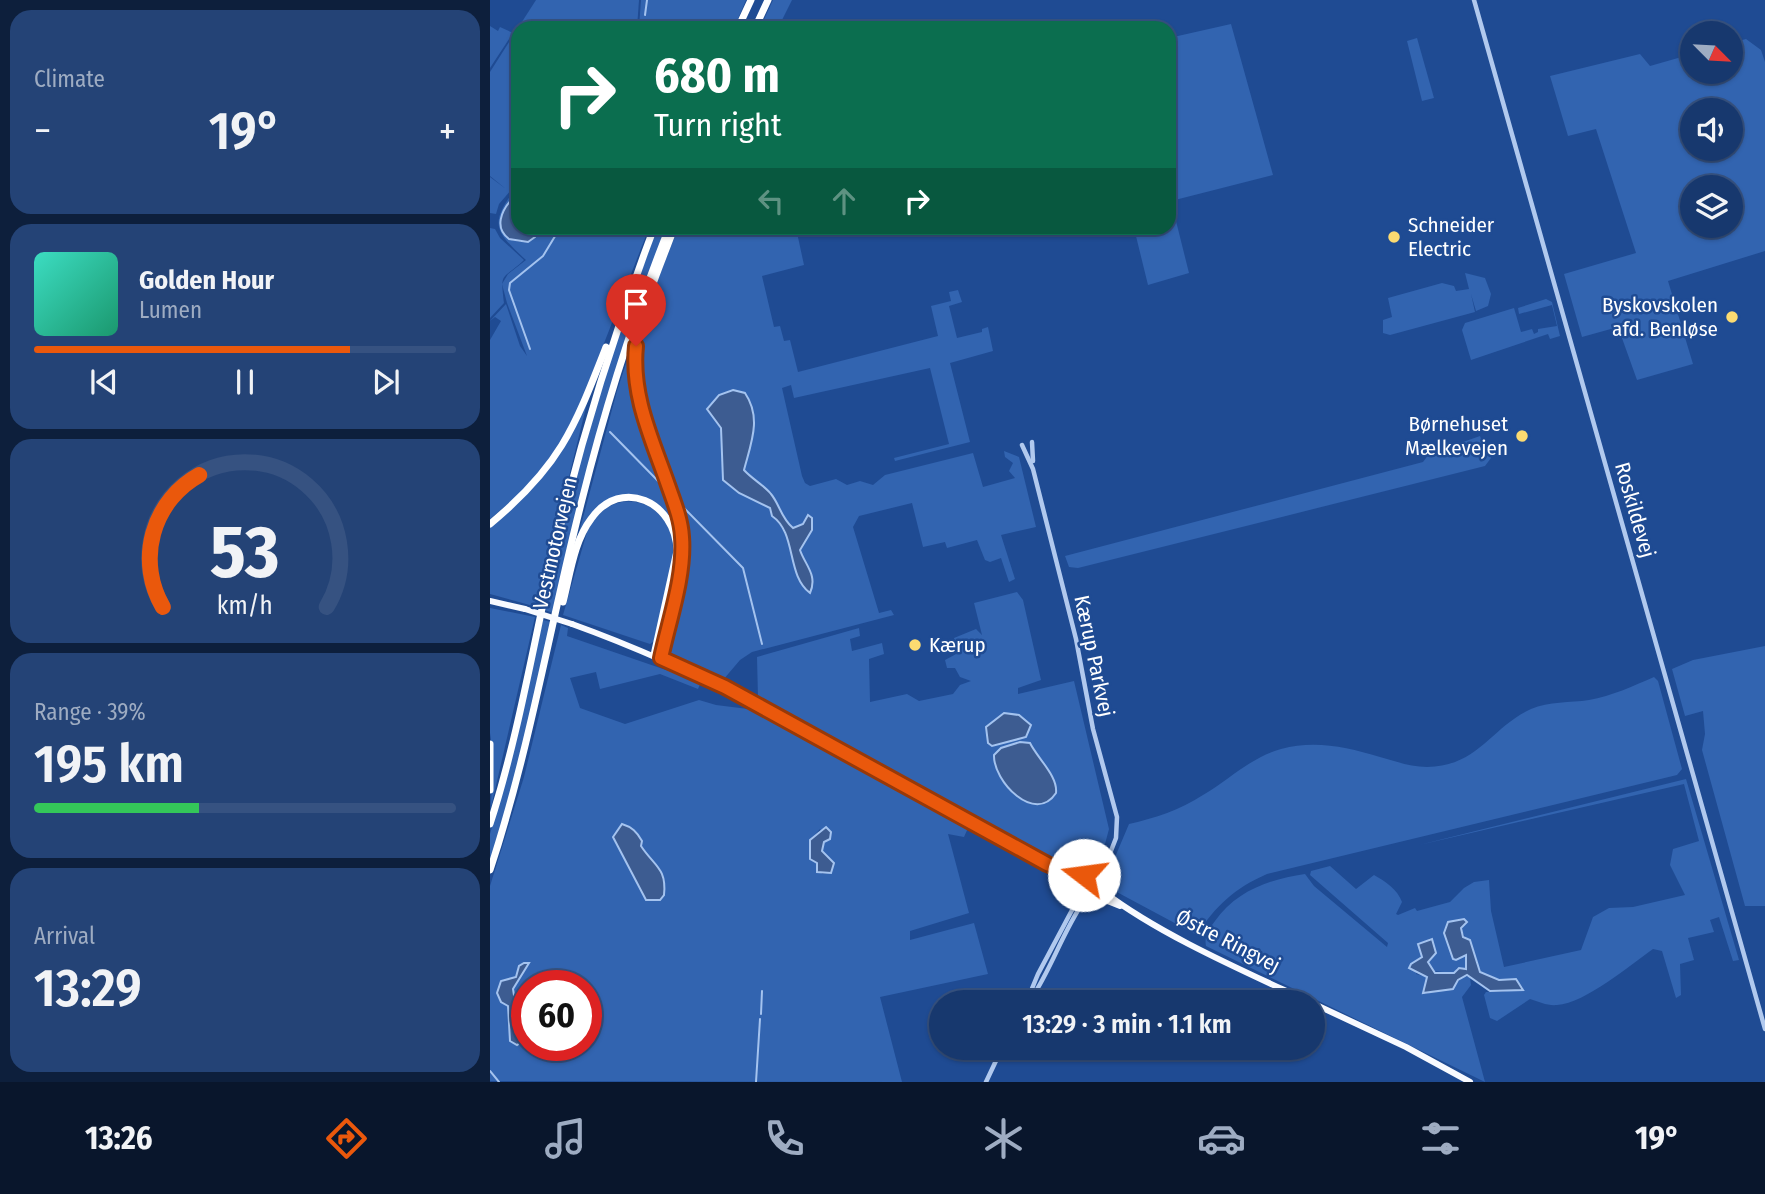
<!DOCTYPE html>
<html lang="en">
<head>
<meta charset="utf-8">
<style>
	:root { --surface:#17386e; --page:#244376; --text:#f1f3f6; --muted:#9eacc2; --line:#365281; --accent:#ea580c }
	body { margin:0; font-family:"Fira Sans Condensed",sans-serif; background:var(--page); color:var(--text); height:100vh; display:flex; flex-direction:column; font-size:26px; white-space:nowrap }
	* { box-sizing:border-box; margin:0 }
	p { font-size:23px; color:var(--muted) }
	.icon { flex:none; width:38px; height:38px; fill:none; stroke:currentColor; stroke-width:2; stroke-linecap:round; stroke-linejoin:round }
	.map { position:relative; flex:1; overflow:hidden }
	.details { display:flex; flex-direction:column; gap:10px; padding:10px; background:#0d1f3c; width:490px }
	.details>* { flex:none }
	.hud { position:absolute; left:21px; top:21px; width:665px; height:214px; border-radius:21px; box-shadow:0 2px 5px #0004,0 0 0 2px var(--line); background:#0b6e4f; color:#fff; overflow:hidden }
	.needle { width:46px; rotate:114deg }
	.controls { position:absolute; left:1190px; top:21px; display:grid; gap:14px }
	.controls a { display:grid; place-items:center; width:63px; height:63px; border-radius:50%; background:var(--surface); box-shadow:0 2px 5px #0004,0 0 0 2px var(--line); font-size:35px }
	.speed { position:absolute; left:21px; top:970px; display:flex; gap:14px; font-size:35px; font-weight:700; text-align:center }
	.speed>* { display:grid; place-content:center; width:91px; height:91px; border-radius:50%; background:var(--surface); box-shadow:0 2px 5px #0004,0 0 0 2px var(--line); line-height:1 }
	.speed .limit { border:10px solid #d22; background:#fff; color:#111 }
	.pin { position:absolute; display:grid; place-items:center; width:60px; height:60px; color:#fff; margin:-72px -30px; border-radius:50% 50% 50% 0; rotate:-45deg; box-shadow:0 0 7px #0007 }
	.pin .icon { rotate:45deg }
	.me { position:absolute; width:77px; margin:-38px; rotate:285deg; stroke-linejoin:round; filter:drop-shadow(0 0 5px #0008) }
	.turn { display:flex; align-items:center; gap:24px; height:147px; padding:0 28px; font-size:32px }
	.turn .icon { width:91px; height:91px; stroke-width:2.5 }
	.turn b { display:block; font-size:49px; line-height:60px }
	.lanes { display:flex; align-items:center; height:66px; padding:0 28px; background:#0003; justify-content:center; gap:35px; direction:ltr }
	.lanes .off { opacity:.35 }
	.big { font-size:52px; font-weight:600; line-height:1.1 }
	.details .widget { flex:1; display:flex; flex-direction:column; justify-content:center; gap:10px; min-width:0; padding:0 24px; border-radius:21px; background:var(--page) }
	.details .dial { align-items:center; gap:0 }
	.dial svg { height:182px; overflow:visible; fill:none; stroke:var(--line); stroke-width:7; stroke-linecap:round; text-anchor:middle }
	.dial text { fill:var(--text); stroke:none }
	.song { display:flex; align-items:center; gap:21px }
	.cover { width:84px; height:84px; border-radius:10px; background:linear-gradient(135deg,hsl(170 70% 55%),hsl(160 70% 35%)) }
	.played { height:7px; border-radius:4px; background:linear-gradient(90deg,var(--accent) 75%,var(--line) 75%) }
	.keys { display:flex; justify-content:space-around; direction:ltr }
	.heat { display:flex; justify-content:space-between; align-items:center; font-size:38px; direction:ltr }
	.charge { height:10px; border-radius:5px; background:linear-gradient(90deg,#34c759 39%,var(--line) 0) }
	.trip { position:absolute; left:439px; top:990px; width:396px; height:70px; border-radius:35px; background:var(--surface); box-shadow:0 2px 5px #0004,0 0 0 2px var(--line); font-weight:600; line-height:70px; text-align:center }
	.menu { display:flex; height:112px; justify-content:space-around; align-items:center; background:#09162c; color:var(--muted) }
	.menu .icon { width:49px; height:49px }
	.menu .selected { color:var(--accent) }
	.menu b { font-size:32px; color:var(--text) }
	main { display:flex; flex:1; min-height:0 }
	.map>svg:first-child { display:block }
	.green { fill:#3264b0; fill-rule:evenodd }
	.water { fill:#3d5c91; stroke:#a4c3ef; stroke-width:2 }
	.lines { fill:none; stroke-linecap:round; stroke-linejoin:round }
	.stream { stroke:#a4c3ef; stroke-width:2 }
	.minor { stroke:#b1c9ee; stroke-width:4.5 }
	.major { stroke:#f8faff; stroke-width:6 }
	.highway { stroke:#fff; stroke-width:7 }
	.major-bridge { stroke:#f8faff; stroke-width:6 }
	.route-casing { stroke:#983908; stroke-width:18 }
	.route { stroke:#ea580c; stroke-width:12 }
	.poi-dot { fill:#fcdb71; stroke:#1f4b93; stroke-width:2.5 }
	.labels { text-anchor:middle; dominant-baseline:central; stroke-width:5; stroke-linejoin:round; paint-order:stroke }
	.poi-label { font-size:21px; fill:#fff; stroke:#1f4b93; text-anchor:start }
	.street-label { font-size:21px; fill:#fff; stroke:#1f4b93 }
</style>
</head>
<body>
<main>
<section class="details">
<div class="widget"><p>Climate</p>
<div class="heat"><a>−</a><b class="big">19°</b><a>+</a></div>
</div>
<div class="widget">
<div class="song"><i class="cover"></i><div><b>Golden Hour</b><p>Lumen</p></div></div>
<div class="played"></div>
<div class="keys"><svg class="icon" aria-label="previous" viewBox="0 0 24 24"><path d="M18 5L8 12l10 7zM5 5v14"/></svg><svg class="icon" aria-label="pause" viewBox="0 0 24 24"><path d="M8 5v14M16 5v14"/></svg><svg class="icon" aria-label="next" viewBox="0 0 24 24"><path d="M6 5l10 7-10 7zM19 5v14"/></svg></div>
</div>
<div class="widget dial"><svg viewBox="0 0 100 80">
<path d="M14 69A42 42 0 1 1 86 69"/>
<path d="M14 69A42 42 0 0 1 30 11" stroke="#ea580c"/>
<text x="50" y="56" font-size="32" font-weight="700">53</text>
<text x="50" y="72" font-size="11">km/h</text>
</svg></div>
<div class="widget"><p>Range · 39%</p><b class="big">195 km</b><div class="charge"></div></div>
<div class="widget"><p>Arrival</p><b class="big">13:29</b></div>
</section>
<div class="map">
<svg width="1275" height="1082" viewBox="0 0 1275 1082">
	<rect width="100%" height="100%" fill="#1f4b93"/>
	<!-- green -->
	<g class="green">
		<polygon points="46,0 149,0 147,28 28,28"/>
		<polygon points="151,0 256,0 244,28 149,28"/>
		<polygon points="283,0 302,0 288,28 270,28"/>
		<polygon points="741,24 783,175 681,201 699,273 658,285 644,228 679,228 679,38"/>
		<polygon points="0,26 8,31 10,27 23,33 0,68"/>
		<polygon points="28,28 28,182 9,204 6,214 0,213 0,177 16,189 0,176 0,72"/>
		<polygon points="927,38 944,98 932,101 917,41"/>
		<path d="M 1256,39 L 1271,50 L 1275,62 L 1275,251 L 1178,281 L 1203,364 L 1147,380 L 1128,327 L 1092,337 L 1074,274 L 1146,253 L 1106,129 L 1078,136 L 1060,76 L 1150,54 L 1160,66 L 1202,54 L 1202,72 L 1241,72 L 1241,43 ZM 1202,110 L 1241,110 L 1241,149 L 1202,149 ZM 1202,187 L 1241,187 L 1241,226 L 1202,226 Z"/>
		<path d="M 28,185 L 28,199 L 22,199 L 19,239 C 29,243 36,243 45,237 L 46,228 L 159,228 L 93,397 L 70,446 L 34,490 L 0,519 L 0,340 L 11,321 L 5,317 L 0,321 L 16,304 L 30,346 L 37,356 L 17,303 L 12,284 L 18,274 L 36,260 C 2,229 0,223 28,185 Z"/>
		<path d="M 0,228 L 5,229 L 10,238 L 34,260 C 12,281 10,270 14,303 L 0,318 Z"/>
		<polygon points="167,228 176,228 146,308 63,613 55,610 85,480 123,351"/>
		<path d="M 188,228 L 306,228 L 314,265 L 272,276 L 284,327 L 290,326 L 294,341 L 300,340 L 308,372 L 448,336 L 441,306 L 461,301 L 459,292 L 468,290 L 472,302 L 459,306 L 467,338 L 492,332 L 492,329 L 498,327 L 503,351 L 460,363 L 480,442 L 405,461 L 404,458 L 459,444 L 440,368 L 304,398 L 301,385 L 292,388 L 312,476 L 315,483 L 320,486 L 346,479 L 357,485 L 370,481 L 383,485 L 395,475 L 483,453 L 493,487 L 525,478 L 519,471 L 523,463 L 515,457 L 514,451 L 529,457 L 546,527 L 511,535 L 525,579 L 519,582 L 511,558 L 500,562 L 495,560 L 487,540 L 457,548 L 455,542 L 433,547 L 422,503 L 369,516 L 363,527 L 389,613 L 401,610 L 404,615 L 262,652 L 250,660 L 233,680 L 179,652 L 177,646 C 184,610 200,568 195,530 C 187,473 147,422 148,361 C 149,319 174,266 188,228 Z"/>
		<polygon points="975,273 995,278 1001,294 998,306 986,311 981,294 985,312 900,335 893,333 893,320 902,317 898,298 952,283 964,286 966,291 979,289"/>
		<polygon points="1056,299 1062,302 1070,336 1060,339 1058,334 981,360 972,330 975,323 1024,308 1031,332 1042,329 1044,334 1048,332 1048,329 1067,326 1062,305 1029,314 1028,308"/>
		<polygon points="147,330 143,377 188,522 190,553 171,646 188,535 175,511 156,499 113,503 100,515 84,551 127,391"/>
		<path d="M 99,395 L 47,607 L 0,594 L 0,527 C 47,490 78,450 99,395 Z"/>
		<polygon points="990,436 993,445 999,447 1001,458 995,466 588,568 579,567 575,556 933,462 939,454"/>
		<path d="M 132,502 C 161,498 184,521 183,551 C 183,575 169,616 164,641 L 160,644 L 73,615 L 97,532 C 104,517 115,505 132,502 Z"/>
		<polygon points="527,592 533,600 551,680 528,688 528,694 584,681 619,829 615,844 605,860 591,869 558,857 500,826 268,698 267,657 369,628 370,636 360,639 362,651 392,643 394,654 379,659 380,702 417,694 429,701 463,694 470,685 481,681 470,677 465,668 457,668 455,660 468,653 464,638 486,629 492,635 484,603"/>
		<polygon points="0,608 45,617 1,807 3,753 0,733"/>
		<polygon points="53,620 61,622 26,775 0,862 0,834 18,773"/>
		<path d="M 71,625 L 78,628 L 77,636 L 211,682 L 208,689 L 170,674 L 110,689 L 106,672 L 80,678 L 90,708 L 135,724 L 209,700 L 226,705 L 258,709 L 478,828 L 474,837 L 458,834 L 479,913 L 420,931 L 420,940 L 484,923 L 498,974 L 390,997 L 412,1082 L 0,1081 L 0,886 L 34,777 ZM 330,829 L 337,841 L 334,842 L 332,851 L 341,873 L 332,874 L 327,863 L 319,855 L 320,840 ZM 37,985 L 96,985 L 96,1045 L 37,1045 Z"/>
		<polygon points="1275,646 1275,906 1255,906 1212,750 1215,734 1213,711 1195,716 1182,669 1203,660"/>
		<path d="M 1164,677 L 1168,681 L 1192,769 L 1187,775 L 777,874 C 745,888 725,906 707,935 L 623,890 L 620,869 L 639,824 C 665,818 690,810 713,795 C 739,780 761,757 791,749 C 825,740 856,747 890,757 C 905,761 920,767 937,767 C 989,766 1001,727 1041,709 C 1059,701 1080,703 1099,700 C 1122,696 1143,686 1164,677 Z"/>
		<path d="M 1196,779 L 1249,960 L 1243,961 L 1229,917 L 1220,920 L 1224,932 L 1198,938 L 1204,960 L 1190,964 L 1191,995 L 1186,998 L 1172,951 L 1163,949 C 1140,965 1096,1003 1067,1005 C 1058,1006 1049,1002 1040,999 L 1007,1021 L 1000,1018 L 994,995 L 996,992 L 1012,992 L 1033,988 L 1026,979 L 1010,980 L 990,972 C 988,966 984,948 981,944 C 973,933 970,934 974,919 L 959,922 L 954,933 L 965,960 L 976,955 L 978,968 L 967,968 L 964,973 L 943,971 L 938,960 L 946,952 L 940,938 L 926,974 L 937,977 L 935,994 L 964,987 L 972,977 L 980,977 L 981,985 L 972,997 L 995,1082 L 716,946 C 714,936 719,929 725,921 C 746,891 780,879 815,874 L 824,886 L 897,947 L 898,943 L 820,875 L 821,871 L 840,866 L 866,889 L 884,875 C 895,881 908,890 912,902 L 906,914 L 908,915 L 925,908 L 927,911 L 960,902 L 974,888 L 984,882 L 999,880 L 1001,911 L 1014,967 L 1091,950 L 1103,917 L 1119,908 L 1143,907 L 1195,895 L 1180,865 L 1183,849 L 1209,841 L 1194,784 L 929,845 Z"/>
	</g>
	<!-- water -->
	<g class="water">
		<path d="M 22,199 L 28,199 L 28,216 L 25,214 L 22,220 L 33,231 L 36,228 L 46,228 L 45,237 L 38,242 L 19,239 C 4,228 11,211 22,199 Z"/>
		<path d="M 243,390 L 255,393 C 272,418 261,443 254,470 C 262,479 275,486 281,494 C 290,505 291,518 303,528 L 313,524 L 318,515 L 322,518 L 322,530 L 310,550 C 315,565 328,575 320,593 C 296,575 307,533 282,516 L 280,508 L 249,493 L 233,480 L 231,428 L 217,409 L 229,395 Z"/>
		<polygon points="514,713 529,715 541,725 536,737 502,746 498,743 496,727"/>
		<path d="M 530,742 L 540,743 C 548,759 568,776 566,793 C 545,825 503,781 504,755 L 511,748 Z"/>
		<path d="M 132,824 C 142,827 147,832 152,841 L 151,846 C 164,866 177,868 174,895 L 170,900 L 156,900 L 123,837 Z"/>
		<polygon points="336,827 341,832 340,839 334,842 332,851 344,863 341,873 327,872 327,863 320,859 320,840"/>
		<polygon points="974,919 977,922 971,928 973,937 980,940 990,972 1009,980 1026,979 1033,990 1000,991 977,975 968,980 963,989 933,993 937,977 919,968 921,964 932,957 928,944 942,939 946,953 938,962 945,973 964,973 969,968 976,969 976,955 966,960 963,959 954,933 958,922"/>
		<polygon points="34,963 39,963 23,989 26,1008 34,1017 29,1027 33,1041 27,1045 20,1041 18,1006 11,1002 7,993 11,981 26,977 29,966"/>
	</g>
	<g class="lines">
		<!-- stream -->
		<g class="stream">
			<polyline points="155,15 157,0"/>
			<polyline points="155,28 155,22"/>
			<polyline points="40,349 19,290 20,283 53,256 70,228"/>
			<polyline points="120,432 172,485"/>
			<polyline points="193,507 253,568 272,644"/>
			<polyline points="271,1014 272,991"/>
			<polyline points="0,1071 9,1082"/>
			<polyline points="266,1082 270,1019"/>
		</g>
		<!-- minor -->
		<g class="minor">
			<polyline points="984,0 1275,1029"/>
			<polyline points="542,442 543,461"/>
			<polyline points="532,445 543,469 586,639 603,729 627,817 626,838 610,879"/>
			<polyline points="603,875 617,855"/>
			<path d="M 541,999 C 562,968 572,933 594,901"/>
			<polyline points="536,1003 548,974 589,897"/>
			<polyline points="496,1082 512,1048"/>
		</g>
		<!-- major -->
		<g class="major">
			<polyline points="0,601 35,609"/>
			<path d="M 82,624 C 249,684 402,779 557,864 L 590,878"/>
			<circle cx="600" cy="888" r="14"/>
			<path d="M 614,892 C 670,935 756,972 822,1003"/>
			<polyline points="610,898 630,906"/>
			<polyline points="822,1003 916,1047 980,1082"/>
		</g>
		<!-- highway -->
		<g class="highway">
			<polyline points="248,28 261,0"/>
			<polyline points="265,28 278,0"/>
			<path d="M 0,524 C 70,466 84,429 116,347"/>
			<path d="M 73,602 C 80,575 84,541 101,519 C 131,476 186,502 187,551 L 164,655"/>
			<path d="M 171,658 C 179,620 196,576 192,537 C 187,479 147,430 145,372 C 143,323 168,273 184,228"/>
			<polyline points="0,744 0,790"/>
			<path d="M 0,824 C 29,734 44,640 65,549 C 91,439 124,333 164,228"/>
			<path d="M 0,870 C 40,749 60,624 92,500 C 115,408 144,316 179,228"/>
		</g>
		<!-- major-bridge -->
		<polyline class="major-bridge" points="35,609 82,624"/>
	</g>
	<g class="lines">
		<!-- route casing -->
		<g class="route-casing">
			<path id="route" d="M 146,346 C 141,396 162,439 178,485 C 184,502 191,519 192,537 C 195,576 179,620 171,658 L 235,687 L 557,864 L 590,878 L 594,875"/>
		</g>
		<!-- route -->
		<use href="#route" class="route"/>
	</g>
	<!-- markers -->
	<g class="poi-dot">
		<circle cx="904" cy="237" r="7"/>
		<circle cx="1242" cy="317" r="7"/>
		<circle cx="1032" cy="436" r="7"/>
		<circle cx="425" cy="645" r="7"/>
	</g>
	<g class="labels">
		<!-- poi labels -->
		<g class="poi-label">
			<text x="918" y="225">Schneider<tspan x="918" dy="24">Electric</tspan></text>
			<text x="1228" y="305" text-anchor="end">Byskovskolen<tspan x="1228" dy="24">afd. Benløse</tspan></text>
			<text x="1018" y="424" text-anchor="end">Børnehuset<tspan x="1018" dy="24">Mælkevejen</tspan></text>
			<text x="439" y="645">Kærup</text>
		</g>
		<!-- street labels -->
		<g class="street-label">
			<text transform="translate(1145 510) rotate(74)">Roskildevej</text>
			<text transform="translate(65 543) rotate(-77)">Vestmotorvejen</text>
			<text transform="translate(604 656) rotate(78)">Kærup Parkvej</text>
			<text transform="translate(738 941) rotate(27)">Østre Ringvej</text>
		</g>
	</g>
</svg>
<div class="controls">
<a><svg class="needle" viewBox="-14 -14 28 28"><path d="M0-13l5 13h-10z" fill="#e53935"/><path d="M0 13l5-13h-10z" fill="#9eacc2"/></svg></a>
<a><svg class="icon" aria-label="sound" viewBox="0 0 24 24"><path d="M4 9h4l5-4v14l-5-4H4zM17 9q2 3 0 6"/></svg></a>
<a><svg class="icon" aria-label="layers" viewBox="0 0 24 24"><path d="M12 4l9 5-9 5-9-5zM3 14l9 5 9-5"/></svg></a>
</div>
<div class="speed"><div class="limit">60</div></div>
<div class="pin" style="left:146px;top:346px;background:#d93025"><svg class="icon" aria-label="arrive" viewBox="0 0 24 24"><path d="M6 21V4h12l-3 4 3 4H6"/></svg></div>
<svg class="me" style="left:594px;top:875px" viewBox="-20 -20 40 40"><circle r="19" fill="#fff"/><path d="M0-13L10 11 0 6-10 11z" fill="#ea580c"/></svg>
<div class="trip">13:29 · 3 min · 1.1 km</div>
<div class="hud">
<div class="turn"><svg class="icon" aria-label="right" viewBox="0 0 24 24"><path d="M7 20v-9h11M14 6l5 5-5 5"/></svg><div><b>680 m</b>Turn right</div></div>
<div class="lanes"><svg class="icon off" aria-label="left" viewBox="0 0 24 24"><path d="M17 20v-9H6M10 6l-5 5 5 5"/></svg><svg class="icon off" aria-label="ahead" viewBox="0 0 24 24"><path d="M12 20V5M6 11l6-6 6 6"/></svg><svg class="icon" aria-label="right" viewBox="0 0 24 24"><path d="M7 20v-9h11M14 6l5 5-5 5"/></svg></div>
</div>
</div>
</main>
<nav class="menu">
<b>13:26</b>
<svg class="icon selected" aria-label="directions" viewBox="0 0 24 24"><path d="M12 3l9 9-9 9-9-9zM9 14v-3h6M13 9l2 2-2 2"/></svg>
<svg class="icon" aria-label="music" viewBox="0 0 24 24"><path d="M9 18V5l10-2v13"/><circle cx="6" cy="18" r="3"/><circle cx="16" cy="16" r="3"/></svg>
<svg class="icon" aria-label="phone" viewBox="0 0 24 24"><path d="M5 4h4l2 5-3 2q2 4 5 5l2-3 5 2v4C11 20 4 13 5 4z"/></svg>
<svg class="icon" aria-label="climate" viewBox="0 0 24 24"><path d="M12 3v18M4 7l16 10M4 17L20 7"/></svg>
<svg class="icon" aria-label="car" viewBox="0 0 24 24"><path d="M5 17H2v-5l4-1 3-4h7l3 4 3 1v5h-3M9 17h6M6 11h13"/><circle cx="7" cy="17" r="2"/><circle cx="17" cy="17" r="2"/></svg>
<svg class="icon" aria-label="filters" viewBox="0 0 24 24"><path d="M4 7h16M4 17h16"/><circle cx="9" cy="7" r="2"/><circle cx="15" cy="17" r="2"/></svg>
<b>19°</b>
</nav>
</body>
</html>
